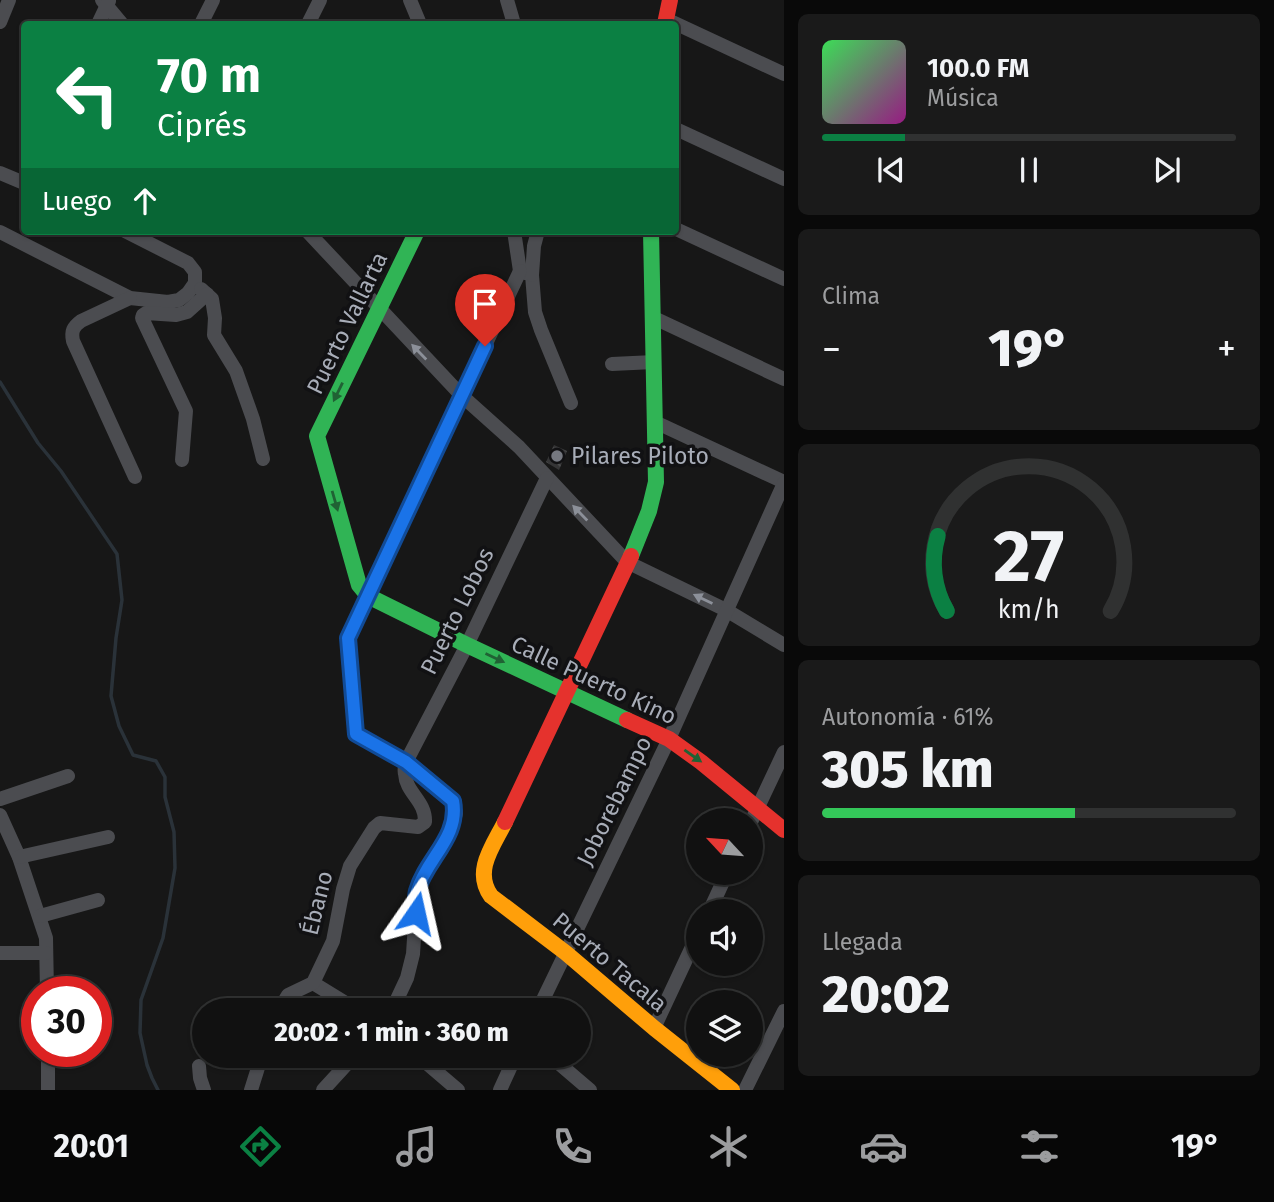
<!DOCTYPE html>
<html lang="es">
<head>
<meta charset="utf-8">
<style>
	:root { --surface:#111; --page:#1a1a1a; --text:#f1f3f6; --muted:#9c9d9f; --line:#303131; --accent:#0b8043 }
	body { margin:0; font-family:"Fira Sans",sans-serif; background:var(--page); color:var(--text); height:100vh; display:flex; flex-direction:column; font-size:26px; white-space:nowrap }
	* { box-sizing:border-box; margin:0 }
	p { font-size:23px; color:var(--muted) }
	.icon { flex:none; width:38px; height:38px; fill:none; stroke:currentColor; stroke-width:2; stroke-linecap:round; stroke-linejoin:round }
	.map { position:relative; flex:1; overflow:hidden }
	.drawer { display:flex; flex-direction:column; gap:14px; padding:14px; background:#090909; width:490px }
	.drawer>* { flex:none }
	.banner { position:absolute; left:21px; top:21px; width:658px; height:214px; border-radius:7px; box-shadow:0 2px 5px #0004,0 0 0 2px var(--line); background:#0b8043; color:#fff; overflow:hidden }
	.needle { width:46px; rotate:296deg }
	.buttons { position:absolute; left:686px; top:808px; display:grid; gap:14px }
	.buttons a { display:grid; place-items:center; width:77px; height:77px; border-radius:50%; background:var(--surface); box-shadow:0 2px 5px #0004,0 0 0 2px var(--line); font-size:35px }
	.speed { position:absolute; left:21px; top:976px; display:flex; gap:14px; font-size:35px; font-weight:700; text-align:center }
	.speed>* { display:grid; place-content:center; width:91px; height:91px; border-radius:50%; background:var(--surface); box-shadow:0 2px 5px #0004,0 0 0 2px var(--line); line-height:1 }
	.speed .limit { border:10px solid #d22; background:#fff; color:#111 }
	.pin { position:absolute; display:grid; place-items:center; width:60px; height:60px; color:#fff; margin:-72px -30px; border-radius:50% 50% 50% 0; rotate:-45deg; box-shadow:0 0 7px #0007 }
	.pin .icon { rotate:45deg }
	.me { position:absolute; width:77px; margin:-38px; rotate:11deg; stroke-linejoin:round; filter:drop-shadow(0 0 5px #0008) }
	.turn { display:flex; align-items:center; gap:24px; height:147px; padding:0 21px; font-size:32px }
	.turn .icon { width:91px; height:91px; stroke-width:2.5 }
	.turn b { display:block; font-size:49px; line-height:60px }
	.then { display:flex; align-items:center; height:66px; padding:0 21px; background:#0003; gap:14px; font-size:26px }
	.big { font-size:52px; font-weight:800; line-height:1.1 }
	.drawer .tile { flex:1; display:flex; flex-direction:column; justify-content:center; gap:10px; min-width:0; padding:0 24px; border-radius:10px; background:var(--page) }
	.drawer .dial { align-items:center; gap:0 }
	.dial svg { height:182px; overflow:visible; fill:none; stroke:var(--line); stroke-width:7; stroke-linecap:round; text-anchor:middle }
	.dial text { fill:var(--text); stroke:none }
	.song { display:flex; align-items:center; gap:21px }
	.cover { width:84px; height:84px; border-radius:10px; background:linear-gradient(135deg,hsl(130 70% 55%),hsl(310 70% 35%)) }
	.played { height:7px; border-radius:4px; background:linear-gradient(90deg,var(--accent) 20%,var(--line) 20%) }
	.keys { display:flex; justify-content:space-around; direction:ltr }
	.heat { display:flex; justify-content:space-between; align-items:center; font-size:38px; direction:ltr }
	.charge { height:10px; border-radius:5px; background:linear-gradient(90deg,#34c759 61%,var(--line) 0) }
	.trip { position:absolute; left:192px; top:998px; width:399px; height:70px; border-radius:35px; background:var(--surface); box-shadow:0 2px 5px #0004,0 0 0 2px var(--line); font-weight:800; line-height:70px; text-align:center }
	.tab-bar { display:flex; height:112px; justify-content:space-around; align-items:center; background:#070707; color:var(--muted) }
	.tab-bar .icon { width:49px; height:49px }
	.tab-bar .current { color:var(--accent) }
	.tab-bar b { font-size:32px; color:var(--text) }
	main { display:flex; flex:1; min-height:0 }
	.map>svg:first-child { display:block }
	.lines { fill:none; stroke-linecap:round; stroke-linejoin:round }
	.stream { stroke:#2a3239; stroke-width:3.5 }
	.building { fill:url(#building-back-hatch) }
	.street { stroke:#4b4c50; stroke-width:14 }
	.fast { stroke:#30b455; stroke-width:16 }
	.slow { stroke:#ff9f0a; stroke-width:16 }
	.jam { stroke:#e5322d; stroke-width:16 }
	.oneway { fill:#8c9099 }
	.oneway2 { fill:#206234 }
	.route-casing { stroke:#114b97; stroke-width:18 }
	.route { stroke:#1a73e8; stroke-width:12 }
	.poi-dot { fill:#757880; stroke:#111113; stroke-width:2.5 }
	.labels { text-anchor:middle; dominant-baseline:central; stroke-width:7; stroke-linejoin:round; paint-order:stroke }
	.street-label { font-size:23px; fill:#a8adb8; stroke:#111113 }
	.poi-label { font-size:23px; fill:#a8adb8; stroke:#111113; text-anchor:start }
</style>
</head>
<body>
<main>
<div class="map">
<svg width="784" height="1090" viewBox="0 0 784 1090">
	<defs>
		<pattern id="building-back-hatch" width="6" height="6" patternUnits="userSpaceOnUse" patternTransform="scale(1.75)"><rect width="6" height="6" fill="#353536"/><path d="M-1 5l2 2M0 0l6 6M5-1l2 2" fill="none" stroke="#4f5051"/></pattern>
	</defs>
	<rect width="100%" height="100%" fill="#171717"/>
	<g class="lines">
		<!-- stream -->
		<polyline class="stream" points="0,382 38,443 61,471 117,554 122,600 116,638 111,696 119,726 133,755 156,761 165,777 165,797 174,832 175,868 163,938 141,1000 140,1033 147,1065 152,1078 158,1090"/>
	</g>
	<!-- building -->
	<polygon class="building" points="554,445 567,451 559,470 546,462"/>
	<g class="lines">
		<!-- street -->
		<g class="street">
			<polyline points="102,0 122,24"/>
			<polyline points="410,0 420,24"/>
			<polyline points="507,0 514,24"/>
			<polyline points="666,19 784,74"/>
			<polyline points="0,22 9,0"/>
			<polyline points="98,24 109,1"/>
			<polyline points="201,24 213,0"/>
			<polyline points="308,24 320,0"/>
			<polyline points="676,129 784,179"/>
			<polyline points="0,173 24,183"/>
			<polyline points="676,229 784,279"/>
			<polyline points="307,231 461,395 519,447 627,562 726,610 784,645"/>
			<polyline points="514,231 520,271 532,275 535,312 541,330 571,403"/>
			<polyline points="0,232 130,298 168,302 179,300 188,293 195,283 195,272 188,263 125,231"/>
			<polyline points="532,275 534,246 538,231"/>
			<polyline points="201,289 212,299 215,318 214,335 236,371 253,419 263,459"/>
			<path d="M 130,298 L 81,321 C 73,327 71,331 73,341 L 135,477"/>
			<polyline points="652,317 784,379"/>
			<polyline points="612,364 654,362"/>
			<polyline points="655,422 784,482"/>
			<polyline points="182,460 186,411 142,318 143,315 146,313 176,315 187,312 207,294"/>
			<polyline points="0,799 68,776"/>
			<polyline points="0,815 19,857 46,938 47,992"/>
			<polyline points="751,822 784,752"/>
			<polyline points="19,857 108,837"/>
			<polyline points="709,912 727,873"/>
			<polyline points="40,916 98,900"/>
			<polyline points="0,953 46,953"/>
			<polyline points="313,983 357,1010"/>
			<path d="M 279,1010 L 288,995 L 313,983 L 333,941 L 343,889 L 350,866 L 374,828 L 380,823 L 418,827 L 425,822 C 426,801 406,793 405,774 C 404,772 405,764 406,762 L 467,645 L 547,478"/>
			<polyline points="392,1010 407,978 413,954 417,892 421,881 453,825 456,813 453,801 406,762 356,735 348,638 520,271"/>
			<polyline points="538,1010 669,739 784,483"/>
			<polyline points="96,1027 101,1027"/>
			<polyline points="654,1028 698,934"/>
			<polyline points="48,1052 48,1090"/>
			<polyline points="417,1055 458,1090"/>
			<polyline points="549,1055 590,1090"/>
			<polyline points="199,1066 200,1078 204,1090"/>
			<polyline points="251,1090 262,1055"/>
			<polyline points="323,1090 355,1055"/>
			<polyline points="500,1090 516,1055"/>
			<polyline points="745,1090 784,1011"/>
		</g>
		<!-- fast -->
		<g class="fast">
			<polyline points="417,231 317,436 359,585 368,596 467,645 627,720"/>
			<polyline points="631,556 649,511 656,482 651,231"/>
		</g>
		<!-- slow -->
		<path class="slow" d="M 505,822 C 493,846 473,871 491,896 L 566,953 L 654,1028 L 732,1090"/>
		<!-- jam -->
		<g class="jam">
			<polyline points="665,24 670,0"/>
			<polyline points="627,720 669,739 701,762 784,830"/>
			<polyline points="505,822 631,556"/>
		</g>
	</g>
	<!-- one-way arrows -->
	<defs><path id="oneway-solid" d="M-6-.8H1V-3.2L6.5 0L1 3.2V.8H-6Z" transform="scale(1.75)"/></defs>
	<g class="oneway">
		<use href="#oneway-solid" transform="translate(419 352) rotate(-134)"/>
		<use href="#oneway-solid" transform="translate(580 513) rotate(-134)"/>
		<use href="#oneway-solid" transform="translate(703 599) rotate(-154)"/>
	</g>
	<g class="oneway2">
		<use href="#oneway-solid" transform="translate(338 392) rotate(116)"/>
		<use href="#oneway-solid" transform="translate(335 501) rotate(74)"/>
		<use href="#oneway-solid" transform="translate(495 658) rotate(25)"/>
		<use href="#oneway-solid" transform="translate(693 756) rotate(35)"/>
	</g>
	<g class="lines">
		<!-- route casing -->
		<g class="route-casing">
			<path id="route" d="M 416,913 C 416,906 415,898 417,891 C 426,859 460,837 453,801 L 406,762 L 356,734 L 348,638 L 485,346"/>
		</g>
		<!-- route -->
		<use href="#route" class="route"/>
	</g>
	<!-- markers -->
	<circle class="poi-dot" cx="557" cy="456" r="7"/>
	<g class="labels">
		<!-- street labels -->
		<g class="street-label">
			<text transform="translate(347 323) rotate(-64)">Puerto Vallarta</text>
			<text transform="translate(457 611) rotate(-64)">Puerto Lobos</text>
			<text transform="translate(594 680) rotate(25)">Calle Puerto Kino</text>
			<text transform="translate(614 801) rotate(-64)">Joborebampo</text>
			<text transform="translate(317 903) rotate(-76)">Ébano</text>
			<text transform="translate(610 962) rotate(40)">Puerto Tacala</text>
		</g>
		<!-- poi labels -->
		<g class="poi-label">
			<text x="571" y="456">Pilares Piloto</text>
		</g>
	</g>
</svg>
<div class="buttons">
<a><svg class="needle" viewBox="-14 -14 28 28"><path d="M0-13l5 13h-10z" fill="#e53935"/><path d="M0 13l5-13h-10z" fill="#9c9d9f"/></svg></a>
<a><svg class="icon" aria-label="sound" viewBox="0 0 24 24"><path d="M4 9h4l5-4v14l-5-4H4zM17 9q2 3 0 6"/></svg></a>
<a><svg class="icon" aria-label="layers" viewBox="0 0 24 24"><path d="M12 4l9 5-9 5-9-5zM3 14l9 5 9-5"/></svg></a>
</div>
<div class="speed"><div class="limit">30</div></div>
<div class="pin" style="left:485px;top:346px;background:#d93025"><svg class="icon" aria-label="arrive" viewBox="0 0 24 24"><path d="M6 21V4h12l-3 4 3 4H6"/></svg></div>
<svg class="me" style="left:416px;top:913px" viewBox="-20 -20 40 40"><path d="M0-17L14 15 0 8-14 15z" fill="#1a73e8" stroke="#fff" stroke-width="4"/></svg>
<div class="trip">20:02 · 1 min · 360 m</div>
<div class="banner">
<div class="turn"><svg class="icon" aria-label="left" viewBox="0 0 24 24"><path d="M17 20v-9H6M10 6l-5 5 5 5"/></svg><div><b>70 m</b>Ciprés</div></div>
<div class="then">Luego<svg class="icon" aria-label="ahead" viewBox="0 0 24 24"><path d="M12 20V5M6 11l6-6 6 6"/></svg></div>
</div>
</div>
<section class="drawer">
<div class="tile">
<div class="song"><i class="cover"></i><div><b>100.0 FM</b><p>Música</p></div></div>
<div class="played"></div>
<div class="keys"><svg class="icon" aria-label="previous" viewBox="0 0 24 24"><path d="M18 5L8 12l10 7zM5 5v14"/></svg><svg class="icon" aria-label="pause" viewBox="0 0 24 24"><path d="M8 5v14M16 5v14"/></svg><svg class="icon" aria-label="next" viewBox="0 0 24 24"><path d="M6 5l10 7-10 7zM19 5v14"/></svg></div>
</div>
<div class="tile"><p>Clima</p>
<div class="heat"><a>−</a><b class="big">19°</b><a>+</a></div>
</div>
<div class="tile dial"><svg viewBox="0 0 100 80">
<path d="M14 69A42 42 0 1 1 86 69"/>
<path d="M14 69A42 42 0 0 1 10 36" stroke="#0b8043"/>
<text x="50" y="56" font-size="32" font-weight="700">27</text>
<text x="50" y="72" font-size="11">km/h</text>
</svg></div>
<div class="tile"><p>Autonomía · 61%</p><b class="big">305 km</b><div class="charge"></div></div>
<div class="tile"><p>Llegada</p><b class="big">20:02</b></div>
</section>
</main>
<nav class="tab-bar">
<b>20:01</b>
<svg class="icon current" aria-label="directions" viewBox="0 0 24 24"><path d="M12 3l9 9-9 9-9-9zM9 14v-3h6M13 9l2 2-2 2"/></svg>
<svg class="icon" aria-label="music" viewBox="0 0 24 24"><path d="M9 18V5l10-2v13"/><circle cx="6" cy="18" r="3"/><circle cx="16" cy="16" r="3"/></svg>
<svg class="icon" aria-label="phone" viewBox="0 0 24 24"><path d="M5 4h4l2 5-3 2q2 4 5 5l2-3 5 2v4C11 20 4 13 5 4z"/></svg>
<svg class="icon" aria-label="climate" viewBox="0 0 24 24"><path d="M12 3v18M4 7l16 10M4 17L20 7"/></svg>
<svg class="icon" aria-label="car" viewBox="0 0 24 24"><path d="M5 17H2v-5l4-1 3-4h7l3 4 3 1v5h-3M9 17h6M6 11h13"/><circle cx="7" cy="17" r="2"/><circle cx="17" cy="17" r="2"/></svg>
<svg class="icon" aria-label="filters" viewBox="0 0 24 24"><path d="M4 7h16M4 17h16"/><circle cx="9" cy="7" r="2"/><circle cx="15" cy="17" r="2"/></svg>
<b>19°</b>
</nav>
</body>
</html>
